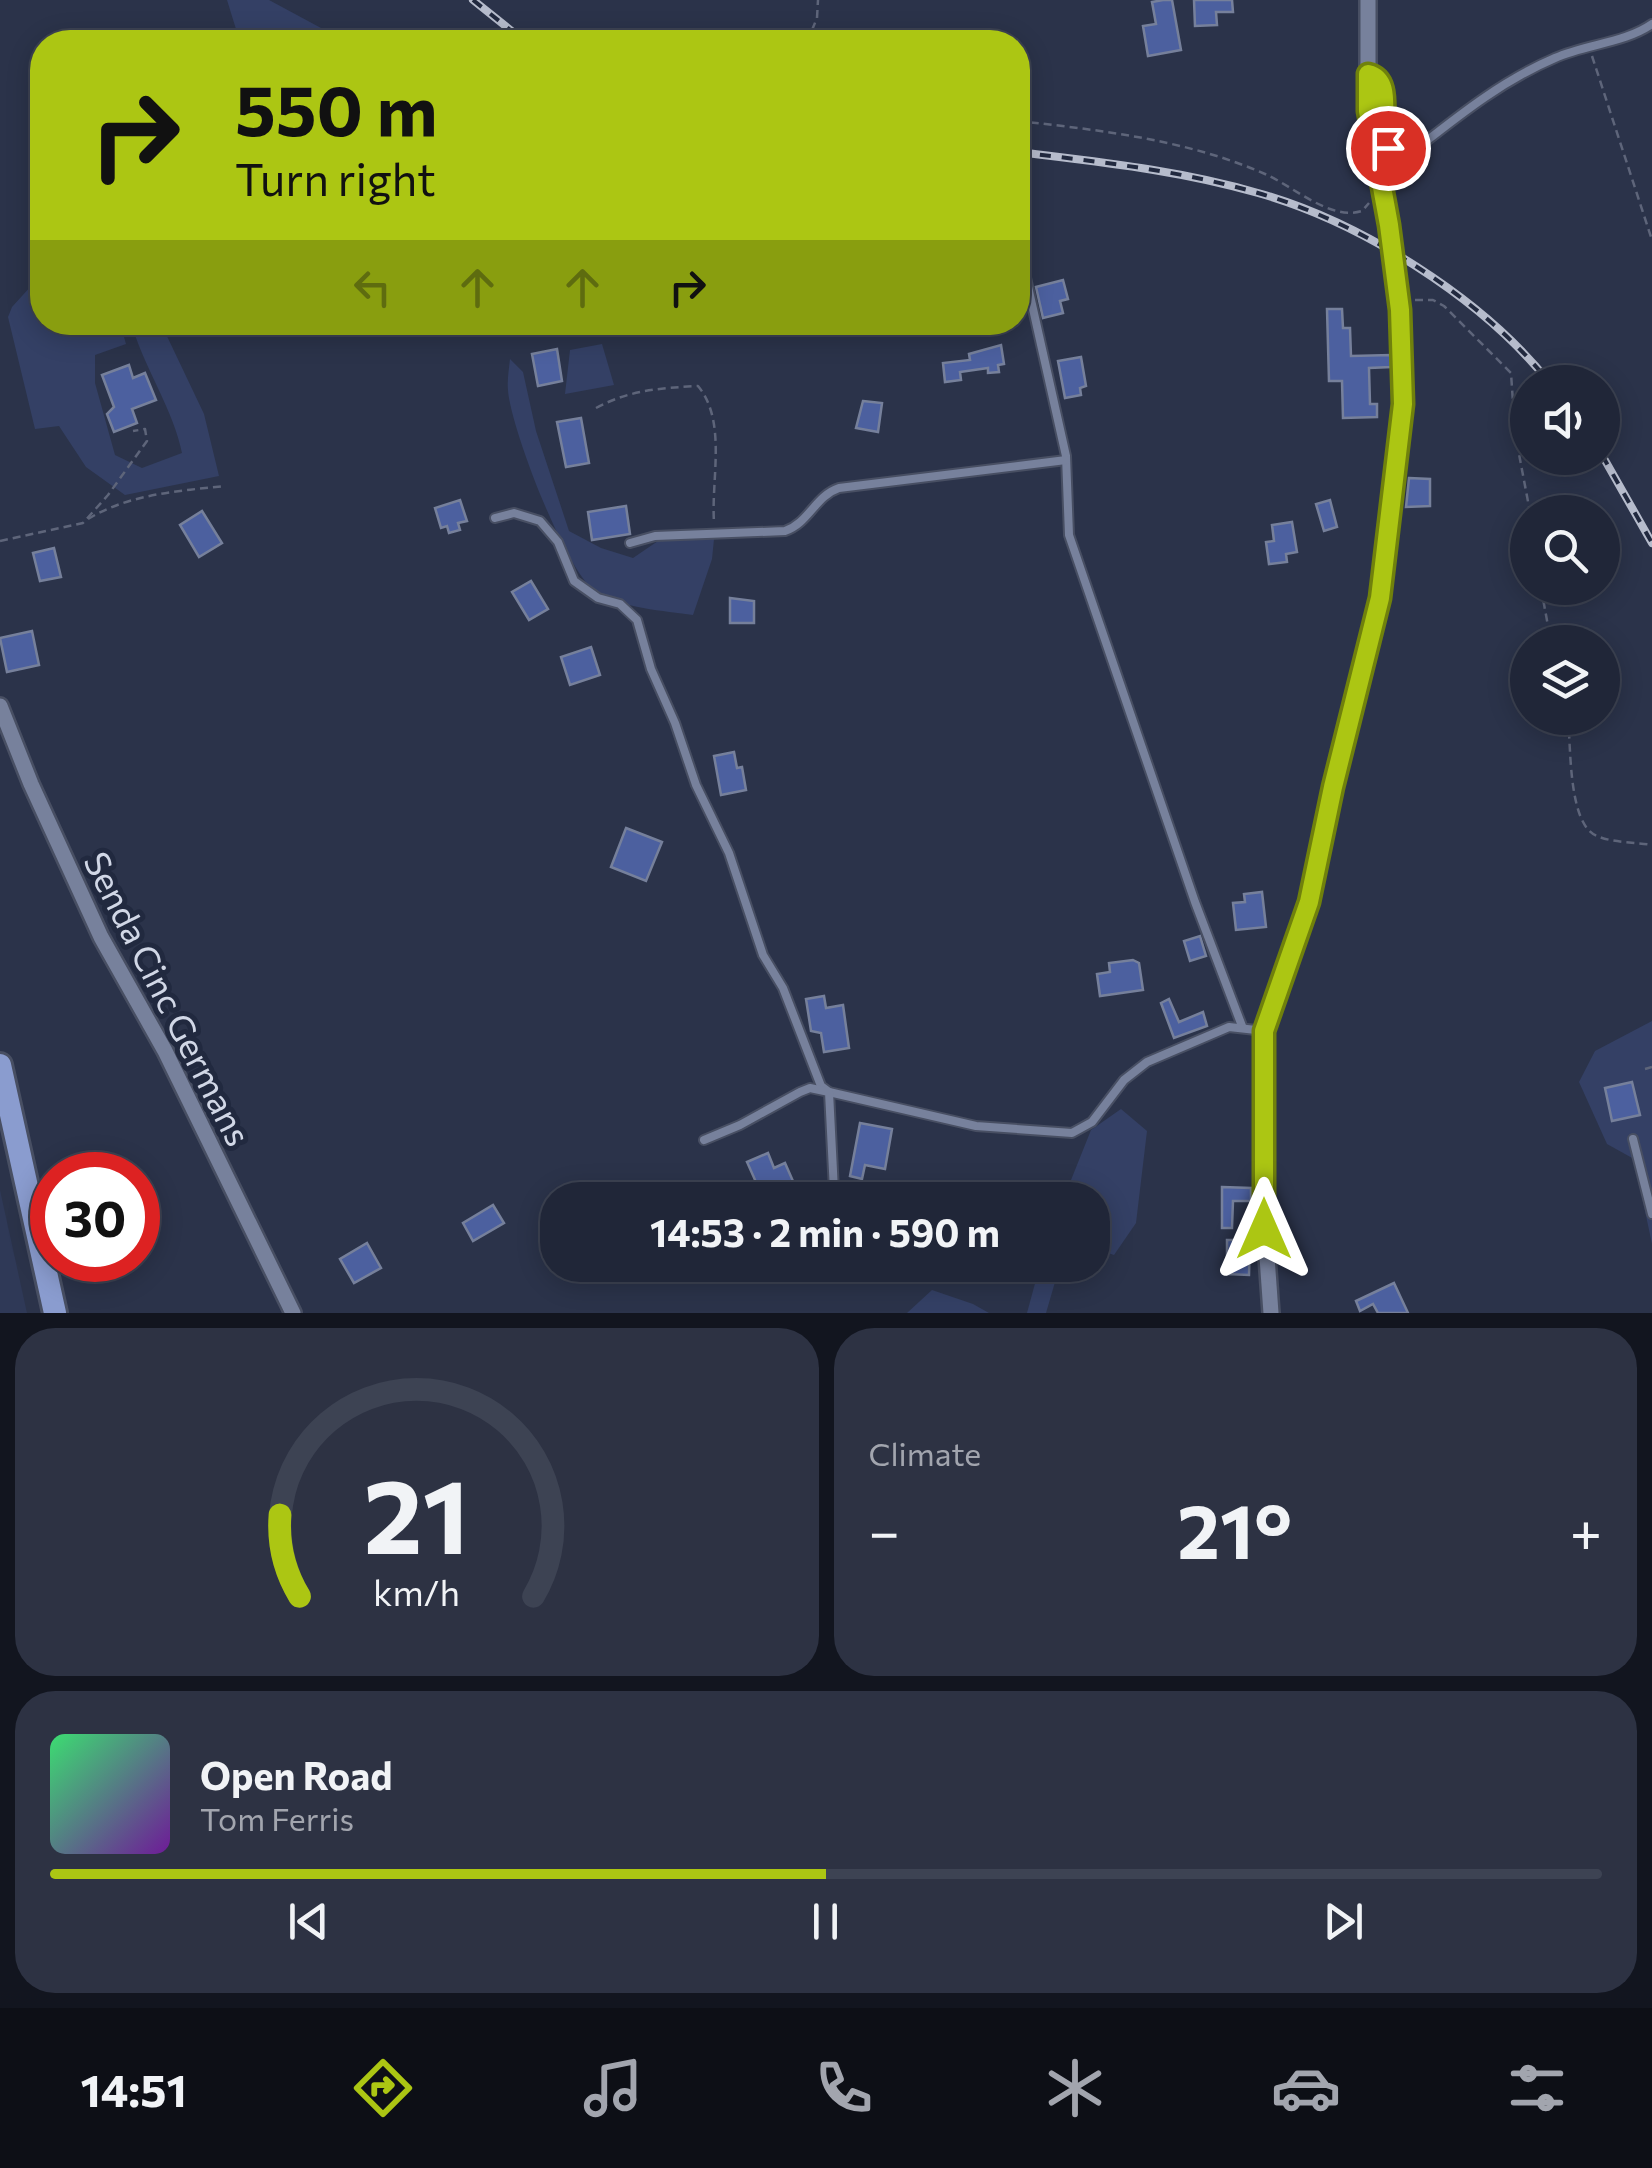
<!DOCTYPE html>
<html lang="en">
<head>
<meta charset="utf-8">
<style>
	:root { --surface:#202638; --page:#2d3243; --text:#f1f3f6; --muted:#a2a5ae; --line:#3d4353; --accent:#acc613 }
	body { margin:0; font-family:Commissioner,sans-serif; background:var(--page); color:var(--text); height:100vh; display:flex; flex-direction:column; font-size:38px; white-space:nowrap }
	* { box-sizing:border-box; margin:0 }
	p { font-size:32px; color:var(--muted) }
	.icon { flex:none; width:55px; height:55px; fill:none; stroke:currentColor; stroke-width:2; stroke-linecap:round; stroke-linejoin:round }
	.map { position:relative; height:1313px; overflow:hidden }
	.sheet { display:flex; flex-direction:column; gap:15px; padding:15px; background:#12151f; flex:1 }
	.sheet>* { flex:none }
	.hud { position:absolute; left:30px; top:30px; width:1000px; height:305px; border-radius:40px; box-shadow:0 5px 25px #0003,0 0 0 2px var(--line); background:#acc613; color:#111; overflow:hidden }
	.fabs { position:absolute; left:1510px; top:365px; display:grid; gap:20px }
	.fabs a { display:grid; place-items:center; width:110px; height:110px; border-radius:50%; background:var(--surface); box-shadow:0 5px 25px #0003,0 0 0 2px var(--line); font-size:50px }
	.speed { position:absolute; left:30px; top:1152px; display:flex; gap:20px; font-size:50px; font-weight:700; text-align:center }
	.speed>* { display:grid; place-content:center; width:130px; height:130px; border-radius:50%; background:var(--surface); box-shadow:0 5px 25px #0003,0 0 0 2px var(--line); line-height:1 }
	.speed .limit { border:15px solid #d22; background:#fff; color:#111 }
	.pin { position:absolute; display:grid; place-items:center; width:85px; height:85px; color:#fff; margin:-42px; border:5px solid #fff; border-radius:50%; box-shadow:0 2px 10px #0007 }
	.me { position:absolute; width:110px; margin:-55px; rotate:0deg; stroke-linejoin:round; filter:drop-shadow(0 0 8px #0008) }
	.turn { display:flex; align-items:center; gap:35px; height:210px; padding:0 40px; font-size:45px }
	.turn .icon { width:130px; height:130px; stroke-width:2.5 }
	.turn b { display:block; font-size:70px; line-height:85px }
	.lanes { display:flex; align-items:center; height:95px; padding:0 40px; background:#0003; justify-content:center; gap:50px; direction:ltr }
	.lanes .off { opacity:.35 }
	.big { font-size:75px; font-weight:700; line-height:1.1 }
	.sheet .widget { flex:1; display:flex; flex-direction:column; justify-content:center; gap:15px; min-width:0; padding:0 35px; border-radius:40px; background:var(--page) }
	.sheet .dial { align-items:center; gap:0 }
	.dial svg { height:260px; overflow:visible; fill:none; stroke:var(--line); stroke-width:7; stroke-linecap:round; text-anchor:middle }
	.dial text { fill:var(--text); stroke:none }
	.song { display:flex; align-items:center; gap:30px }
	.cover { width:120px; height:120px; border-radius:15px; background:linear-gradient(135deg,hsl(140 70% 55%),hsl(280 70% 35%)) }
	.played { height:10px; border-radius:5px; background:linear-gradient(90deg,var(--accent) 50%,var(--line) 50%) }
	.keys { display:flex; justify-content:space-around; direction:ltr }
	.heat { display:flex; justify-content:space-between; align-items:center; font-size:55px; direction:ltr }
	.sheet .tiles { flex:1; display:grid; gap:15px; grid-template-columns:1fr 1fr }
	.widget:last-child { grid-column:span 2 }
	.trip { position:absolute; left:540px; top:1182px; width:570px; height:100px; border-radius:40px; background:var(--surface); box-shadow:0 5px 25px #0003,0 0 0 2px var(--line); font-weight:700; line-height:100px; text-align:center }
	.dock { display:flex; height:160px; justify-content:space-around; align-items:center; background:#0d0f16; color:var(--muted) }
	.dock .icon { width:70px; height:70px }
	.dock .current { color:var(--accent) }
	.dock b { font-size:45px; color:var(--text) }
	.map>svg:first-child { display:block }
	.built { fill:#2f3957 }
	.green { fill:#344065 }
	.building { fill:#4c609f; stroke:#76809b; stroke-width:2.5 }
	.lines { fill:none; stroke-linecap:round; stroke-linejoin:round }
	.service-casing { stroke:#484f63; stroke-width:12 }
	.minor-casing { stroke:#484f63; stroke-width:20 }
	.primary-casing { stroke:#484f63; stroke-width:28 }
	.path { stroke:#5e657a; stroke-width:2.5; stroke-dasharray:8 5; stroke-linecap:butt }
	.service { stroke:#77819c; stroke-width:8 }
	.minor { stroke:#77819c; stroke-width:15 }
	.primary { stroke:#8a9ccf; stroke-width:22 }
	.rail-casing { stroke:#b6bccc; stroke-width:8 }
	.rail { stroke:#21293f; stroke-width:4; stroke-dasharray:11; stroke-linecap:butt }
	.route-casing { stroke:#70810c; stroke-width:25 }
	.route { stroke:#acc613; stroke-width:18 }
	.labels { text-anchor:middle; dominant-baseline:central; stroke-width:10; stroke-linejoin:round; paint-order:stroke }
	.street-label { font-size:35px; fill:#d1d7e6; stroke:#21293f }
</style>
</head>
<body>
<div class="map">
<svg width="1652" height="1313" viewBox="0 0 1652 1313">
	<rect width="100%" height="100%" fill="#2b334a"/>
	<!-- built -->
	<polygon class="built" points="0,1190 27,1313 0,1313"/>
	<!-- green -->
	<g class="green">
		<polygon points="227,0 269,0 347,42 240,42"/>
		<path d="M 42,274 L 42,322 L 120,323 L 126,344 L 95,355 L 95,383 L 115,455 L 142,468 L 182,453 C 174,412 146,370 133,329 L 165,332 L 204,414 L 219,476 L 125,495 L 86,467 L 59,426 L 35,429 L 8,317 L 12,307 Z"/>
		<polygon points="602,344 614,385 565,394 570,350"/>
		<path d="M 510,359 L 523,372 L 536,431 L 569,531 L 601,548 L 633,558 L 658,541 L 714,539 L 712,559 L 693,615 C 665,611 621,608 596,592 C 566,573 510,426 508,390 C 507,380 509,369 510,359 Z"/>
		<polygon points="1652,1021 1652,1244 1634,1159 1607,1144 1579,1082 1595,1051"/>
		<polygon points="1121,1109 1147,1131 1136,1223 1114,1255 1105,1252 1110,1221 1093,1213 1092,1200 1063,1200 1091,1130"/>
		<polygon points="1040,1265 1060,1265 1046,1313 1027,1313"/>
		<polygon points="932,1290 973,1304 989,1313 907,1313"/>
	</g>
	<!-- building -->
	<g class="building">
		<polygon points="1163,0 1172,0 1181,50 1148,56 1143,26 1156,24 1152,2"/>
		<polygon points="1194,0 1232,0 1233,12 1216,12 1217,25 1195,26"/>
		<polygon points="1063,280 1068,299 1060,301 1063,313 1043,318 1036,287"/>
		<polygon points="1327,309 1342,309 1343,328 1350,328 1351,356 1391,355 1391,367 1369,368 1370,404 1377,404 1377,417 1343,418 1342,381 1329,381"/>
		<polygon points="1001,345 1004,364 998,365 999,372 988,373 988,368 960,372 961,380 945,382 943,363 970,360 969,354"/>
		<polygon points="557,349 562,381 538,386 532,354"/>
		<polygon points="1081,357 1086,386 1080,388 1081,395 1065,398 1058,361"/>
		<polygon points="129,365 133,378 145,373 156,400 132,409 137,423 114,432 107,414 114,407 102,375"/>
		<polygon points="863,401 882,403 878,432 856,428"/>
		<polygon points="581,418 589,463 566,467 557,422"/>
		<polygon points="1409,478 1430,479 1430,506 1406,507"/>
		<polygon points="460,500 467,521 458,523 460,530 449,533 447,526 441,528 435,508"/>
		<polygon points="1330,500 1337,527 1324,531 1316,504"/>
		<polygon points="626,506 630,534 592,540 588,512"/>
		<polygon points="202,511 222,543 199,557 180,525"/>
		<polygon points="1292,522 1297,552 1286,554 1287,562 1269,564 1266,542 1274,541 1272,525"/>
		<polygon points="54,548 61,577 40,581 33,553"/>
		<polygon points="531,581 548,609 529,620 512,592"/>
		<polygon points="730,598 754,601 754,623 730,623"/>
		<polygon points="32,631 39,665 7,672 0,638"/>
		<polygon points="591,647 600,675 570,685 561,657"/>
		<polygon points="734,752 737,768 742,767 746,790 721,795 714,756"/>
		<polygon points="626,828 662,842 646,881 611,867"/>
		<polygon points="1262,892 1266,927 1236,930 1233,903 1245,902 1244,894"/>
		<polygon points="1200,936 1206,956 1190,961 1184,941"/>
		<polygon points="1133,960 1139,963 1143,990 1100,996 1097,974 1110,972 1109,963"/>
		<polygon points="824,996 826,1008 843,1005 849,1048 824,1052 821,1033 811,1031 806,999"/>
		<polygon points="1169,999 1179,1022 1203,1012 1207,1026 1174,1038 1161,1003"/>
		<polygon points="1632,1082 1640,1115 1612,1121 1605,1088"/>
		<polygon points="860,1123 892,1129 885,1169 865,1165 862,1179 850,1176"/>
		<polygon points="768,1153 774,1168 785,1163 796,1188 764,1200 747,1162"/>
		<polygon points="1222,1187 1251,1188 1251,1201 1233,1201 1232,1228 1222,1228"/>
		<polygon points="493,1205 504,1223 473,1241 463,1223"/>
		<polygon points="1227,1240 1250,1240 1249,1275 1227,1274"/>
		<polygon points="367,1243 381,1268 354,1283 340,1259"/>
		<polygon points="1394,1283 1408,1313 1378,1313 1373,1304 1360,1311 1356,1301"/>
	</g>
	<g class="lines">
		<!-- service casing -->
		<g class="service-casing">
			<g id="service">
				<path d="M 1368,74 L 1377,75 L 1383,83 L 1384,141 L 1394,153 L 1411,153 C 1457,117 1501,81 1555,58 C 1586,44 1625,43 1652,24"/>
				<polyline points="1018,242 1066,456 1069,535 1195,902 1242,1026"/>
				<polyline points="495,518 514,513 540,521 558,542 574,581 598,598 620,604 637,620 651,669 675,723 696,785 729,853 763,955 783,988 821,1086 829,1092 976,1126 1072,1133 1092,1122 1124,1080 1147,1062 1229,1027 1265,1031"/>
				<path d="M 630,543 L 655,536 L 785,531 C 809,523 815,496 839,488 L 1066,460"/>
				<polyline points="1633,1139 1652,1214"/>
				<polyline points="704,1140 740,1125 800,1092 810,1088 829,1092 834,1191"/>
			</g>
		</g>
		<!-- minor casing -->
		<g class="minor-casing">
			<g id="minor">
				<polyline points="0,706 31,784 101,937 165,1051 293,1313"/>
				<polyline points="1271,1313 1265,1229 1265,1031 1309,902 1333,787 1380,598 1403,404 1401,310 1389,225 1368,111 1368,0"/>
			</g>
		</g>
		<!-- primary casing -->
		<g class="primary-casing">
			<polyline id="primary" points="0,1065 55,1313"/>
		</g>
		<!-- path -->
		<g class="path">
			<polyline points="807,42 817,18 818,0"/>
			<polyline points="1592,56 1652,240"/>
			<path d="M 1018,121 C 1100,130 1188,140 1265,174 C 1293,186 1330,221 1362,211 L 1369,203"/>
			<polyline points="1415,300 1433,300 1444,306 1511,373 1515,433 1530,512"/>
			<path d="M 596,408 C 629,390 661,388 698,386 C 727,421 711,479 714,522"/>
			<path d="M 88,519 C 129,494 178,491 225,486"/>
			<polyline points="0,541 83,523 108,495 147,441 145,429 133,431"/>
			<polyline points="1541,588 1551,642"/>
			<path d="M 1568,718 C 1571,746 1568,825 1597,836 C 1613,843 1635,842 1652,845"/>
			<polyline points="1645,1069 1652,1067"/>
		</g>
		<!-- service -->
		<use href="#service" class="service"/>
		<!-- minor -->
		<use href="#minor" class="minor"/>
		<!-- primary -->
		<use href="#primary" class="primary"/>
		<!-- rail casing -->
		<g class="rail-casing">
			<g id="rail">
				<polyline points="473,0 513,32 535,42"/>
				<path d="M 1018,152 C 1099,162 1179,170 1258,193 C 1361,222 1482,298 1549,382"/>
				<polyline points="1602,455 1652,543"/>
			</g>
		</g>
		<!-- rail -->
		<use href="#rail" class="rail"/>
	</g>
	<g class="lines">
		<!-- route casing -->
		<g class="route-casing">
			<path id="route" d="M 1264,1229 L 1264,1031 L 1309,902 L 1333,787 L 1380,598 L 1403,404 L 1400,310 L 1389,225 L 1368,111 L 1368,74 C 1396,80 1377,127 1388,148"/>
		</g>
		<!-- route -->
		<use href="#route" class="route"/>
	</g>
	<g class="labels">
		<!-- street labels -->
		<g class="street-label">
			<text transform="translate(169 998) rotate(63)">Senda Cinc Germans</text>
		</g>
	</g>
</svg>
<div class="fabs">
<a><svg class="icon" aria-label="sound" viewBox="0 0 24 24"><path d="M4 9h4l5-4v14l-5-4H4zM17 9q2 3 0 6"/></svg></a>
<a><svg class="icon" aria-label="search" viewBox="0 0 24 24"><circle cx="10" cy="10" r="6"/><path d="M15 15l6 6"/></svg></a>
<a><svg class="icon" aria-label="layers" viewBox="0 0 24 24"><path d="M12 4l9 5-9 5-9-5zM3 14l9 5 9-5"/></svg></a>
</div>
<div class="speed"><div class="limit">30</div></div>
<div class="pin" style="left:1388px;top:148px;background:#d93025"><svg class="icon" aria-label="arrive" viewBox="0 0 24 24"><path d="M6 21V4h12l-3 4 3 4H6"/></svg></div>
<svg class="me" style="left:1264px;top:1229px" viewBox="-20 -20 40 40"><path d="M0-17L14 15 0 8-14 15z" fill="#acc613" stroke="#fff" stroke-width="4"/></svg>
<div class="trip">14:53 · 2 min · 590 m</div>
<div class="hud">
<div class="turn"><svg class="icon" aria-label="right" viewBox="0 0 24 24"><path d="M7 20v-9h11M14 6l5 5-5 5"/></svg><div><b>550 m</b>Turn right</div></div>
<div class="lanes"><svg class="icon off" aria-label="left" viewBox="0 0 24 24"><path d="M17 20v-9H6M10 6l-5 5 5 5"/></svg><svg class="icon off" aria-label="ahead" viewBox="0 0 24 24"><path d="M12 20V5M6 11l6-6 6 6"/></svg><svg class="icon off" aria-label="ahead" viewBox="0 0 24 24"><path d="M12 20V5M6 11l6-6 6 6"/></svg><svg class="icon" aria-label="right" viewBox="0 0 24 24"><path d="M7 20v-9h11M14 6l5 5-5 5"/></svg></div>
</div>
</div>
<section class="sheet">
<div class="tiles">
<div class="widget dial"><svg viewBox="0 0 100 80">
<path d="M14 69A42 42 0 1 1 86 69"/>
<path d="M14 69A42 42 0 0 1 8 44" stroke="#acc613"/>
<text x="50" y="56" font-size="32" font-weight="700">21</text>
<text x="50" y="72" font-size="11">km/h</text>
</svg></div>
<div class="widget"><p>Climate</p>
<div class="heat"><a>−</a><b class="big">21°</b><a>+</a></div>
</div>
<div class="widget">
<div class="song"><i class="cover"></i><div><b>Open Road</b><p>Tom Ferris</p></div></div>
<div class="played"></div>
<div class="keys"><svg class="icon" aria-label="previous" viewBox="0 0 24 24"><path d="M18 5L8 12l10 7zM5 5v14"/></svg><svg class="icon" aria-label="pause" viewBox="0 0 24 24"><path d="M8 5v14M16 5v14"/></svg><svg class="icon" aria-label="next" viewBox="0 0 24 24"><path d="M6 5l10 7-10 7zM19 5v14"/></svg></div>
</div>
</div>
</section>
<nav class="dock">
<b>14:51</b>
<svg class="icon current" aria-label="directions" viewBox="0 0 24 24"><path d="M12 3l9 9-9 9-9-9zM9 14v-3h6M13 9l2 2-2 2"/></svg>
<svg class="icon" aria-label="music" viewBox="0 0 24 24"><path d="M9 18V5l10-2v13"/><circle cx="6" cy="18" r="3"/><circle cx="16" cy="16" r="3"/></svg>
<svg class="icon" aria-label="phone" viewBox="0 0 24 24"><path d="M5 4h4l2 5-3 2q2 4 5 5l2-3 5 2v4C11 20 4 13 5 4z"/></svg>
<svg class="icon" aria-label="climate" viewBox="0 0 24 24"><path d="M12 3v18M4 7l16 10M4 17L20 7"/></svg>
<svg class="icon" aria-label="car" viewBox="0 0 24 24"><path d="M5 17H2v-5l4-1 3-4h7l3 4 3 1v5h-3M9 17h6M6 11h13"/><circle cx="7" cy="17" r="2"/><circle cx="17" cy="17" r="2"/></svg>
<svg class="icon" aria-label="filters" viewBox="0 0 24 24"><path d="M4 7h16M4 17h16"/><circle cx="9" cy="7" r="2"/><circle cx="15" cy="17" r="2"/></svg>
</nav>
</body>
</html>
